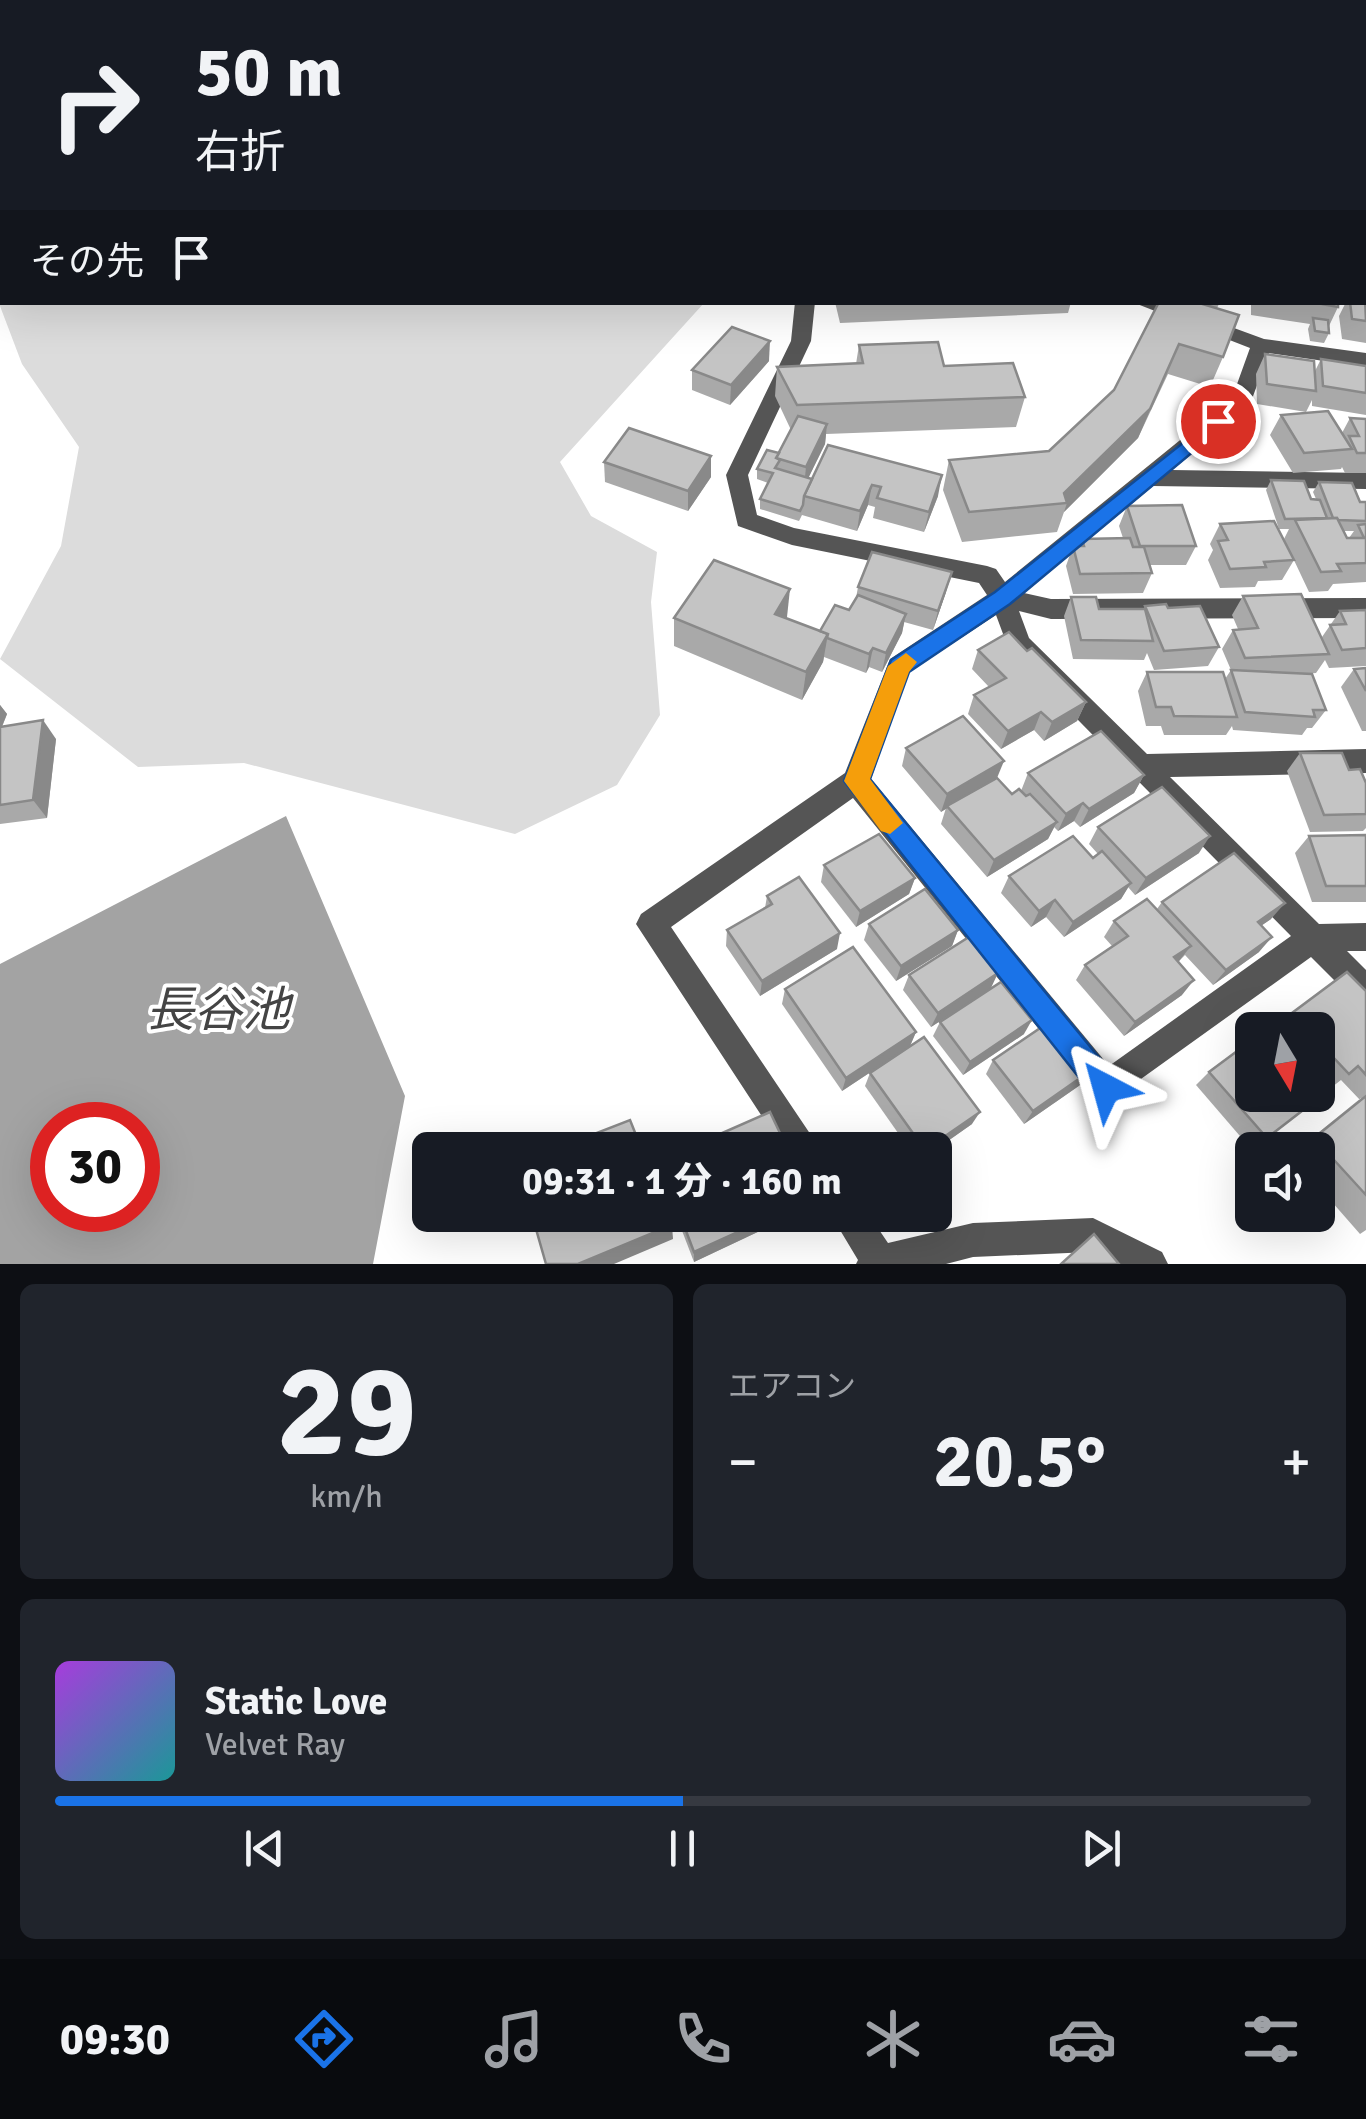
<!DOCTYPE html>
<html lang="ja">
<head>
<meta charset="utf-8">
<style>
	:root { --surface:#171b24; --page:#20242c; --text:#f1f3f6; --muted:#9ea1a6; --line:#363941; --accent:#1a73e8 }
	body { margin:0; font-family:Signika,"Noto Sans JP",sans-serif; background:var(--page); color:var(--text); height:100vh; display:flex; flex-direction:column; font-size:38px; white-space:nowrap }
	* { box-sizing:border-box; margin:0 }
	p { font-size:32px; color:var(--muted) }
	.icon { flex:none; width:55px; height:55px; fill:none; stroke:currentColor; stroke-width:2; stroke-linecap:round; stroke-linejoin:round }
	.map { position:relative; height:1264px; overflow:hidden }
	.details { display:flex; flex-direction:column; gap:20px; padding:20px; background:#0d0f14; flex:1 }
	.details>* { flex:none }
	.banner { position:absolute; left:0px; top:0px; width:1368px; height:305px; box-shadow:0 10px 40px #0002; background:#171b24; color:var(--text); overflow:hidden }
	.needle { width:65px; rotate:170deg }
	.fabs { position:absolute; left:1235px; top:1012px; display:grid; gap:20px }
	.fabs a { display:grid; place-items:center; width:100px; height:100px; border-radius:15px; background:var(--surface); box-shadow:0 10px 40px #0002; font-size:50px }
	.speed { position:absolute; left:30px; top:1102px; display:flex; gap:20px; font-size:50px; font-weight:700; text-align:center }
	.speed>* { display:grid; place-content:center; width:130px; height:130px; border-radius:50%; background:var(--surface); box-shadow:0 10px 40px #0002; line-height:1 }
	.speed .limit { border:15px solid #d22; background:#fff; color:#111 }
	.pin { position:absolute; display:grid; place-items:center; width:85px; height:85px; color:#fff; margin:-42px; border:5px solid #fff; border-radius:50%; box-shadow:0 2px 10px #0007 }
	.me { position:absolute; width:110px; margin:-55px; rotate:321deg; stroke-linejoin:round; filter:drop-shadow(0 0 8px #0008) }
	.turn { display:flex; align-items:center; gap:35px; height:210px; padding:0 30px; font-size:45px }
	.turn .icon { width:130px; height:130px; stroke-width:2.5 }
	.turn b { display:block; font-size:70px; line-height:85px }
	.then { display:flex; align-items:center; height:95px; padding:0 30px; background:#0003; gap:20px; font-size:38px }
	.big { font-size:75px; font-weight:800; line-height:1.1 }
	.details .widget { flex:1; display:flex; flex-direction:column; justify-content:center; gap:15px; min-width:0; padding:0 35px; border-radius:15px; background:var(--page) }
	.details .dial { align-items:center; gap:0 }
	.dial b { font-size:130px; line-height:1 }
	.song { display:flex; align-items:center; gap:30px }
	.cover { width:120px; height:120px; border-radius:15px; background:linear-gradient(135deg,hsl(280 70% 55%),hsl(180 70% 35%)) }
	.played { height:10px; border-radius:5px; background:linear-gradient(90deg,var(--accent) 50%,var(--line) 50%) }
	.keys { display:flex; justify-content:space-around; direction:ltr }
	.heat { display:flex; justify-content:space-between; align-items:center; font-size:55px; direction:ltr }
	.details .tiles { flex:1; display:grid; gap:20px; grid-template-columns:1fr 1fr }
	.widget:last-child { grid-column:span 2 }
	.trip { position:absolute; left:412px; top:1132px; width:540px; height:100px; border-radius:15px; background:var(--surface); box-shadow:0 10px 40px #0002; font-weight:800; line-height:100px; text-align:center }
	.tabs { display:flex; height:160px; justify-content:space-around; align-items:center; background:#090b0e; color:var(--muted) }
	.tabs .icon { width:70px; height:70px }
	.tabs .selected { color:var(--accent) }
	.tabs b { font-size:45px; color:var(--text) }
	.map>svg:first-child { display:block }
	.green { fill:#dcdcdc }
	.water { fill:#a3a3a3; fill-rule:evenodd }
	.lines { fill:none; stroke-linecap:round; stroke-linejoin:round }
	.minor { fill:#555; fill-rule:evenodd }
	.wall { fill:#a9a9a9; fill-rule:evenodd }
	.shaded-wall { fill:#898989 }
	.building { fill:#c4c4c4; stroke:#898989; stroke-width:2.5 }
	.route { fill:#1a73e8; stroke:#114b97; stroke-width:2.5 }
	.slow { fill:#f59e0b }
	.labels { text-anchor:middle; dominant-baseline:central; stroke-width:8; stroke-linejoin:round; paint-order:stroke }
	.near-water-label { font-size:48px; font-style:italic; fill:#444; stroke:#fff }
</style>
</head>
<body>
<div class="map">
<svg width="1366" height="1264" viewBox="0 0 1366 1264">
	<rect width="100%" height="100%" fill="#fff"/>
	<!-- green -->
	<polygon class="green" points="2,104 2,302 704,303 560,462 591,516 657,552 651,602 660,715 617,785 515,834 244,763 138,767 0,659 61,546 79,447 22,364 0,306"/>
	<!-- water -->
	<path class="water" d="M 286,816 L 405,1096 L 373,1264 L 0,1264 L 0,964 ZM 52,1125 L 138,1125 L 138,1210 L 52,1210 Z"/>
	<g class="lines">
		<!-- minor -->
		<g class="minor">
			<polygon points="271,0 310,0 312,2 272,2"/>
			<polygon points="1366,12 1366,22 1365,23 1365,13"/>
			<rect x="1365" y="115" width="1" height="11"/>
			<rect x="1365" y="214" width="1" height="12"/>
			<path d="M 795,302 L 815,302 L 811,341 L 748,475 L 757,515 L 794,528 L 987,566 L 996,569 L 1005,582 L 1232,398 L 1250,348 L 1132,302 L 1163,302 L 1264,339 L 1366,353 L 1366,367 L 1269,353 L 1249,407 L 1172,470 L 1366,473 L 1366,489 L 1153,486 L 1024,593 L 1051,599 L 1366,598 L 1366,618 L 1051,619 L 1019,611 L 1029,638 L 1147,754 L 1366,749 L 1366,773 L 1170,777 L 1319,924 L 1366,923 L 1366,951 L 1347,951 L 1366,970 L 1366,1006 L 1355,1001 L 1311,957 L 1106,1104 L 1095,1099 L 853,798 L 671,927 L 821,1150 L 784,1150 L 636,924 L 641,914 L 845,773 L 890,659 L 987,595 L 979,583 L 792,545 L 738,526 L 726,475 L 791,341 ZM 996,615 L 1009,650 L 1291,936 L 1109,1066 L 871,779 L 909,672 Z"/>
			<polygon points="831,1215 869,1215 888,1243 973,1223 1093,1218 1162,1252 1168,1264 1113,1264 1091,1252 973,1257 946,1264 856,1264 858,1260"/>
		</g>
	</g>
	<!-- wall -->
	<g class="wall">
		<polygon points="65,0 216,0 217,2 66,2"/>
		<polygon points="557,0 580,0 577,2 557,2"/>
		<polygon points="598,0 643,0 642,2 598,2"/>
		<polygon points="652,0 708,0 706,2 652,2"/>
		<rect x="718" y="0" width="56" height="2"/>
		<polygon points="968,0 1024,0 1024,2 986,2"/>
		<polygon points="1032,0 1093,0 1093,1 1102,2 1033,2"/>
		<polygon points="1250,0 1366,0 1366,13 1365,2 1250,2"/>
		<polygon points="1365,130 1366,130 1366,210 1365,209"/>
		<polygon points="1366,298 1366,343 1342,339 1339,316 1346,302 1365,302"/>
		<polygon points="835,302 1071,302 1068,313 840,323"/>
		<polygon points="1159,302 1220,302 1217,308 1223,357 1210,387 1168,374 1138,438 1064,512 1057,532 962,542 943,490 949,460 1049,451 1114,390"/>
		<polygon points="1251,302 1338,302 1338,307 1329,326 1329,333 1324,343 1310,341 1308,329 1310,324 1251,315"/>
		<polygon points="859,345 944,366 1025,397 1016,427 826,434 825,444 808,478 812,479 828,445 938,496 924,532 873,518 875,507 868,505 857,531 802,515 799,521 760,509 760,499 768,483 757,479 757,469 779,453 791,430 775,396 777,367 856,364"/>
		<polygon points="1265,354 1315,371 1321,359 1366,366 1366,415 1312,406 1312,400 1306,412 1257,404 1256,374"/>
		<polygon points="769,361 730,405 692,390 692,370"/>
		<polygon points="1281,415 1342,433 1350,418 1366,419 1366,473 1345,473 1342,467 1341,469 1293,473 1270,435"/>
		<polygon points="711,456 711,477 688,511 605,482 604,462"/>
		<path d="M 1271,480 L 1311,499 L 1316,499 L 1313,492 L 1319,482 L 1360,502 L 1366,502 L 1366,582 L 1333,584 L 1328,591 L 1309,592 L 1284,539 L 1289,529 L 1279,529 L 1266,490 ZM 1343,531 L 1354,531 L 1349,538 L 1347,538 Z"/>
		<polygon points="1127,506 1196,546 1186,565 1150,565 1152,573 1143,593 1073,594 1066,566 1073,546 1079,546 1082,539 1123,538 1119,526"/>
		<polygon points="1220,524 1294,560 1282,580 1258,581 1255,587 1220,588 1208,560 1213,550 1210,544"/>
		<polygon points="858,587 946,592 933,630 904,622 902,633 882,672 869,667 866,673 824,657 823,662 802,700 674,646 674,618 787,618 820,631 849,610 856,598"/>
		<polygon points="1243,596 1322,637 1340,611 1366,610 1366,666 1329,668 1325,660 1316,673 1304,674 1326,710 1312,728 1307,728 1302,735 1233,730 1232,726 1226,735 1164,735 1161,726 1146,726 1138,691 1147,672 1225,679 1231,670 1222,649 1233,630 1238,629 1232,615"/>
		<polygon points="1071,597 1099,609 1144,609 1145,606 1168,608 1219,647 1208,666 1154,670 1147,653 1144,660 1073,659 1064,616"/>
		<polygon points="978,650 1027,651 1086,702 1077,721 1044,741 1034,730 1001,749 968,714 974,695 989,687 972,669"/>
		<polygon points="1366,668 1366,731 1362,731 1341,687 1354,669"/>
		<polygon points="0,705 7,714 2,727 56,739 47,818 0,824"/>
		<polygon points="906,748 997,778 1012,794 1021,791 1028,773 1144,775 1134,793 1080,827 1074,821 1058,831 1054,827 1048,839 987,877 941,824 946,808 941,812 902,766"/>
		<polygon points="1300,753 1349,770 1366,783 1366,828 1363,831 1310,832 1287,771"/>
		<polygon points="1098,827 1199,853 1135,895 1128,887 1121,899 1064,937 1046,917 1031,927 1001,893 1009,876 1093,858 1098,854 1089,844"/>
		<polygon points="1366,835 1366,902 1312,902 1295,853 1309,836"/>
		<polygon points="824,865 915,878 909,894 856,927 821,882"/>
		<polygon points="767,896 837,949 760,996 726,946 727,930 765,908"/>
		<polygon points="1162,902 1271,919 1262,925 1259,952 1213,985 1185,955 1178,962 1182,995 1124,1036 1076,980 1085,965 1112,946 1104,937 1114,921 1157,909"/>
		<polygon points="869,924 958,930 952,946 896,981 864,940"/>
		<polygon points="909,975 991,988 931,1027 903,990"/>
		<polygon points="785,989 916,1032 910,1046 842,1091 782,1004"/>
		<polygon points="1366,991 1366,1230 1360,1234 1318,1186 1318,1150 1297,1150 1361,1098 1360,1100 1341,1080 1332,1087 1318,1071 1318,1030 1266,1030 1280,1024 1292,1013"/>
		<polygon points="940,1022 1024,1034 963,1075 933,1036"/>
		<polygon points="993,1060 1093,1069 1083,1083 1024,1124 986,1074"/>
		<polygon points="1209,1072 1329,1090 1252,1150 1196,1085"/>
		<polygon points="870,1073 972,1124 935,1150 910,1150 865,1086"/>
		<polygon points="720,1134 788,1150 720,1149"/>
		<polygon points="676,1215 794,1215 694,1262"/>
	</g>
	<!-- shaded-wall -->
	<g class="shaded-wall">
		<polygon points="194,0 216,0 217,2 192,2"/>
		<polygon points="770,341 769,361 730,405 731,385"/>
		<polygon points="1179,344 1138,438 1064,512 1067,503 1064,493"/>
		<polygon points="827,424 825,444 804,487 806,467"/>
		<polygon points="711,456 711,477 688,511 688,491"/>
		<polygon points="942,475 938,496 924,532 929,512"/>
		<polygon points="872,485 868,505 857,531 860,511"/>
		<polygon points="952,572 946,592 933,630 938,611"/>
		<polygon points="790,589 787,617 772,642 775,614"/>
		<polygon points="906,614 902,633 882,672 886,653"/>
		<polygon points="828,634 823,662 802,700 806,672"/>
		<polygon points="873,648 869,667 866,673 869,654"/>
		<polygon points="1086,702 1077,721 1044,741 1052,722"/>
		<polygon points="0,705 7,714 0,731"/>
		<polygon points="1041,712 1034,730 1001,749 1008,731"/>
		<polygon points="43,720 56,739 47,818 33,800"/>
		<polygon points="1004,761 997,778 941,812 947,794"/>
		<polygon points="1144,775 1134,793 1080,827 1089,809"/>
		<polygon points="1083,803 1074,821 1058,831 1066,814"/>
		<polygon points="1057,822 1048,839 987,877 994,860"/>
		<polygon points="1210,836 1199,853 1135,895 1146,878"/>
		<polygon points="915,878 909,894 856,927 860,911"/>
		<polygon points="1131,883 1121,899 1064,937 1073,922"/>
		<polygon points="1055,900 1046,917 1031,927 1039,911"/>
		<polygon points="1285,903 1271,919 1245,937 1258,922"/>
		<polygon points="958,930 952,946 896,981 901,966"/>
		<polygon points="840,933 837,949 760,996 762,981"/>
		<polygon points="1272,937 1259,952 1213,985 1226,970"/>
		<polygon points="1191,946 1179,961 1162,973 1174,957"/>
		<polygon points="998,973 991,988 931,1027 938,1013"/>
		<polygon points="1194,980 1182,995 1124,1036 1135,1022"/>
		<polygon points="1032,1020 1024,1034 963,1075 970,1062"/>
		<polygon points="916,1032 910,1046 842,1091 846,1078"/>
		<polygon points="1093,1069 1083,1083 1024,1124 1033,1111"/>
		<polygon points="980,1112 972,1124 935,1150 925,1150"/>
		<polygon points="775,1215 794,1215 694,1262 694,1252"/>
		<polygon points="672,1225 673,1239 614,1264 578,1264"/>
	</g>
	<!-- building -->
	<g class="building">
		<polygon points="126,0 194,0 192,2 150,2"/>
		<polygon points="806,0 857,0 857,2 805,2"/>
		<polygon points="884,0 932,0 931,2 883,2"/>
		<polygon points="927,0 950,0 948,2 931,2 932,0"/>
		<polygon points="1076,0 1081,0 1102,2 1076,2"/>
		<polygon points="1189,0 1237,0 1238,2 1189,2"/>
		<polygon points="1261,0 1300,0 1302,2 1263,2"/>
		<polygon points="1365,298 1366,321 1352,319 1350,302 1365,302"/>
		<polygon points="1159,302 1196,302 1239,315 1223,357 1179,344 1150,409 1064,493 1067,503 969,512 949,460 1049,451 1114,390"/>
		<polygon points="1311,302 1338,302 1338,307"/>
		<polygon points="1313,318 1328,320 1329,333 1315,331"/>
		<polygon points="732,327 770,341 731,385 692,370"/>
		<polygon points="938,342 944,366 1013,363 1025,397 797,405 777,367 863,363 859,345"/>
		<polygon points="1265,354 1314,361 1316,391 1267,384"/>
		<polygon points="1321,359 1366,366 1366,393 1323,386"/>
		<polygon points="1328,411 1352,449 1304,453 1281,415"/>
		<polygon points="798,416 827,424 806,467 776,458"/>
		<polygon points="1350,418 1366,419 1366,453 1357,453 1349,436 1359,436"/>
		<polygon points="629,428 711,456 688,491 604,462"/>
		<polygon points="828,445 942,475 929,512 877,498 881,487 872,485 860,511 804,496"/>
		<polygon points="767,450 779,453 776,458 780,460 775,468 812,479 804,496 803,505 800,511 760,499 773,473 757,469"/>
		<polygon points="1271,480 1304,481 1311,499 1320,500 1327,518 1285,519"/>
		<polygon points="1319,482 1352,483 1360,502 1366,502 1366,521 1338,520 1337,518 1333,518"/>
		<polygon points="1182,505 1196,546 1140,546 1127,506"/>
		<polygon points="1337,518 1347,538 1364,538 1358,525 1366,524 1366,563 1337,564 1341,571 1321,572 1295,520"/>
		<polygon points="1274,521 1294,560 1264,562 1266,567 1230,569 1218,541 1228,540 1220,524"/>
		<polygon points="1130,538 1133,547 1144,547 1152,573 1080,574 1073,546 1084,546 1082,539"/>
		<polygon points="872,552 952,572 938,611 858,587"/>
		<polygon points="714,560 790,589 775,614 828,634 806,672 674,618"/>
		<polygon points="1301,594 1329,654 1245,658 1233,630 1258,628 1243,596"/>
		<polygon points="858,595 906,614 886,653 873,648 869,654 827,638 828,634 820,631 835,605 849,610"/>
		<polygon points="1071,597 1096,597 1099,609 1145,609 1153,641 1081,640"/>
		<polygon points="1166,604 1168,608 1200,606 1219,647 1164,651 1145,606"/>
		<polygon points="1366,610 1366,648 1342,650 1330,625 1346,624 1340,611"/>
		<polygon points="1009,632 1027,651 1032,648 1086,702 1052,722 1041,712 1008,731 974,695 1006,678 978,650"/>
		<polygon points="1366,668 1366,691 1354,669"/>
		<polygon points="1231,670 1312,674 1326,710 1313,710 1315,717 1245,712"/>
		<polygon points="1147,672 1223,672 1237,717 1174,716 1171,707 1156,707"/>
		<polygon points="963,716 1004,761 947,794 906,748"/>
		<polygon points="43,720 33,800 0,805 0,727"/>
		<polygon points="1101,731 1144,775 1089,809 1083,803 1066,814 1028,773"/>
		<polygon points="1300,753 1342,753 1349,770 1360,769 1366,783 1366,814 1324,815"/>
		<polygon points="997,778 1012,794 1019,789 1026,796 1030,794 1057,822 994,860 947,806"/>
		<polygon points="1162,787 1210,836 1146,878 1098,827"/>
		<polygon points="879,834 915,878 860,911 824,865"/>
		<polygon points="1366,835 1366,886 1326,886 1309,836"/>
		<polygon points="1073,836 1093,858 1102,851 1131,883 1073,922 1055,900 1039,911 1009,876"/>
		<polygon points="1234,853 1285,903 1258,922 1272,937 1226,970 1162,902"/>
		<polygon points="799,877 840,933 762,981 727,930 772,904 767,896"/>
		<polygon points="925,889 958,930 901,966 869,924"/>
		<polygon points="1147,899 1191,946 1174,957 1194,980 1135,1022 1085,965 1128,936 1114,921"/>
		<polygon points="969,937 998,973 938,1013 909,975"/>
		<polygon points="853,947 916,1032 846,1078 785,989"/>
		<polygon points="1347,972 1366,991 1366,1075 1358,1066 1349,1074 1318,1041 1318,1030 1308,1030 1292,1013"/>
		<polygon points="1001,982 1032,1020 970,1062 940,1022"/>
		<polygon points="1052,1020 1093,1069 1033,1111 993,1060"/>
		<polygon points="1278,1021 1286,1030 1266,1030"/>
		<polygon points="924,1037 980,1112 925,1150 870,1073"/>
		<polygon points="1252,1040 1252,1095 1318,1095 1318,1078 1329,1090 1267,1138 1209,1072"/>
		<polygon points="1366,1096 1366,1195 1314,1138"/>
		<polygon points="770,1112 788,1150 718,1150 725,1147 720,1134"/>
		<polygon points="630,1120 642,1150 553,1150"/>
		<polygon points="532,1215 668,1215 672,1225 578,1264 546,1264"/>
		<polygon points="680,1215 775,1215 694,1252"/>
		<polygon points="1094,1234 1119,1264 1061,1264"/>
	</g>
	<!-- route -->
	<polygon class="route" points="1218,415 1224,416 1224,426 1010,604 909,672 870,779 1116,1078 1121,1088 1116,1099 1106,1103 1096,1099 844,781 891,660 995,592"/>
	<!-- slow -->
	<polygon class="slow" points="906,653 917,662 909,672 870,779 903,823 890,834 881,831 844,781 888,666"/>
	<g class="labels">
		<!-- near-water labels -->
		<g class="near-water-label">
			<text x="218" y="1010">長谷池</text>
		</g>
	</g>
</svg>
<div class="fabs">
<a><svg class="needle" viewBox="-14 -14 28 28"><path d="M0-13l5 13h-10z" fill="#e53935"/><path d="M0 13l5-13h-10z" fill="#9ea1a6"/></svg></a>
<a><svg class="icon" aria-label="sound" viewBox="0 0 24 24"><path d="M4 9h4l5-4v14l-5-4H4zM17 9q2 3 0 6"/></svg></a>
</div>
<div class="speed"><div class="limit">30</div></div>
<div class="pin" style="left:1218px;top:421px;background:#d93025"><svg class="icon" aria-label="arrive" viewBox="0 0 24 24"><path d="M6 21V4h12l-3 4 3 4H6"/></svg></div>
<svg class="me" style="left:1106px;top:1088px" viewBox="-20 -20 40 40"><path d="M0-17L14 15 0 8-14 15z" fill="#1a73e8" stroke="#fff" stroke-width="4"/></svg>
<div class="trip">09:31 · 1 分 · 160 m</div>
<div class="banner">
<div class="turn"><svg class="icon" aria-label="right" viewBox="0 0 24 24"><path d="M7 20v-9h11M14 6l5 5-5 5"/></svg><div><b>50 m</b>右折</div></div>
<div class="then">その先<svg class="icon" aria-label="arrive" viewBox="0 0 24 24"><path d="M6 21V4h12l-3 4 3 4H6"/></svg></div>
</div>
</div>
<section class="details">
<div class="tiles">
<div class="widget dial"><b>29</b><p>km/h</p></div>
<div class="widget"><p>エアコン</p>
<div class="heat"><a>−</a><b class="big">20.5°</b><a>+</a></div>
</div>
<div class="widget">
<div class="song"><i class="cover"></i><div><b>Static Love</b><p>Velvet Ray</p></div></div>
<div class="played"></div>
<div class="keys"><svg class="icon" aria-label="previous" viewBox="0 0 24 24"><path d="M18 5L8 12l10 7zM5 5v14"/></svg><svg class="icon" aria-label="pause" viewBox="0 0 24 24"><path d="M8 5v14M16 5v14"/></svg><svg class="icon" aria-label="next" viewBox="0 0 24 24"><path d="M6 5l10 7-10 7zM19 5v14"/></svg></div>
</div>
</div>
</section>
<nav class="tabs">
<b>09:30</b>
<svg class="icon selected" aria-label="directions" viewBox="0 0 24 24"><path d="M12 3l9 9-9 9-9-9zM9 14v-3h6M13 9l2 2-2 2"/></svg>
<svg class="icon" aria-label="music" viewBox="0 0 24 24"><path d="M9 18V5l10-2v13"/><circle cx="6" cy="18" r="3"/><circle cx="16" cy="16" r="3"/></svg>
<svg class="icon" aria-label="phone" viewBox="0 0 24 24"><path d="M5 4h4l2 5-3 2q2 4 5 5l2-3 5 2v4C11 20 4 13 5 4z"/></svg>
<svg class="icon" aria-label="climate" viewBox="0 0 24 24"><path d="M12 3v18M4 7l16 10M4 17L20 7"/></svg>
<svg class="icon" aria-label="car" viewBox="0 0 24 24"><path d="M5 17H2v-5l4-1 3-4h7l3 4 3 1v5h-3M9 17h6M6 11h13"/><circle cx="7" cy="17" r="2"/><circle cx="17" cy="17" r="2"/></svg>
<svg class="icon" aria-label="filters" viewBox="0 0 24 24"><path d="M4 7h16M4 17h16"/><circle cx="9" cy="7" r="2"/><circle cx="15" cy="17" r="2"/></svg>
</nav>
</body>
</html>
